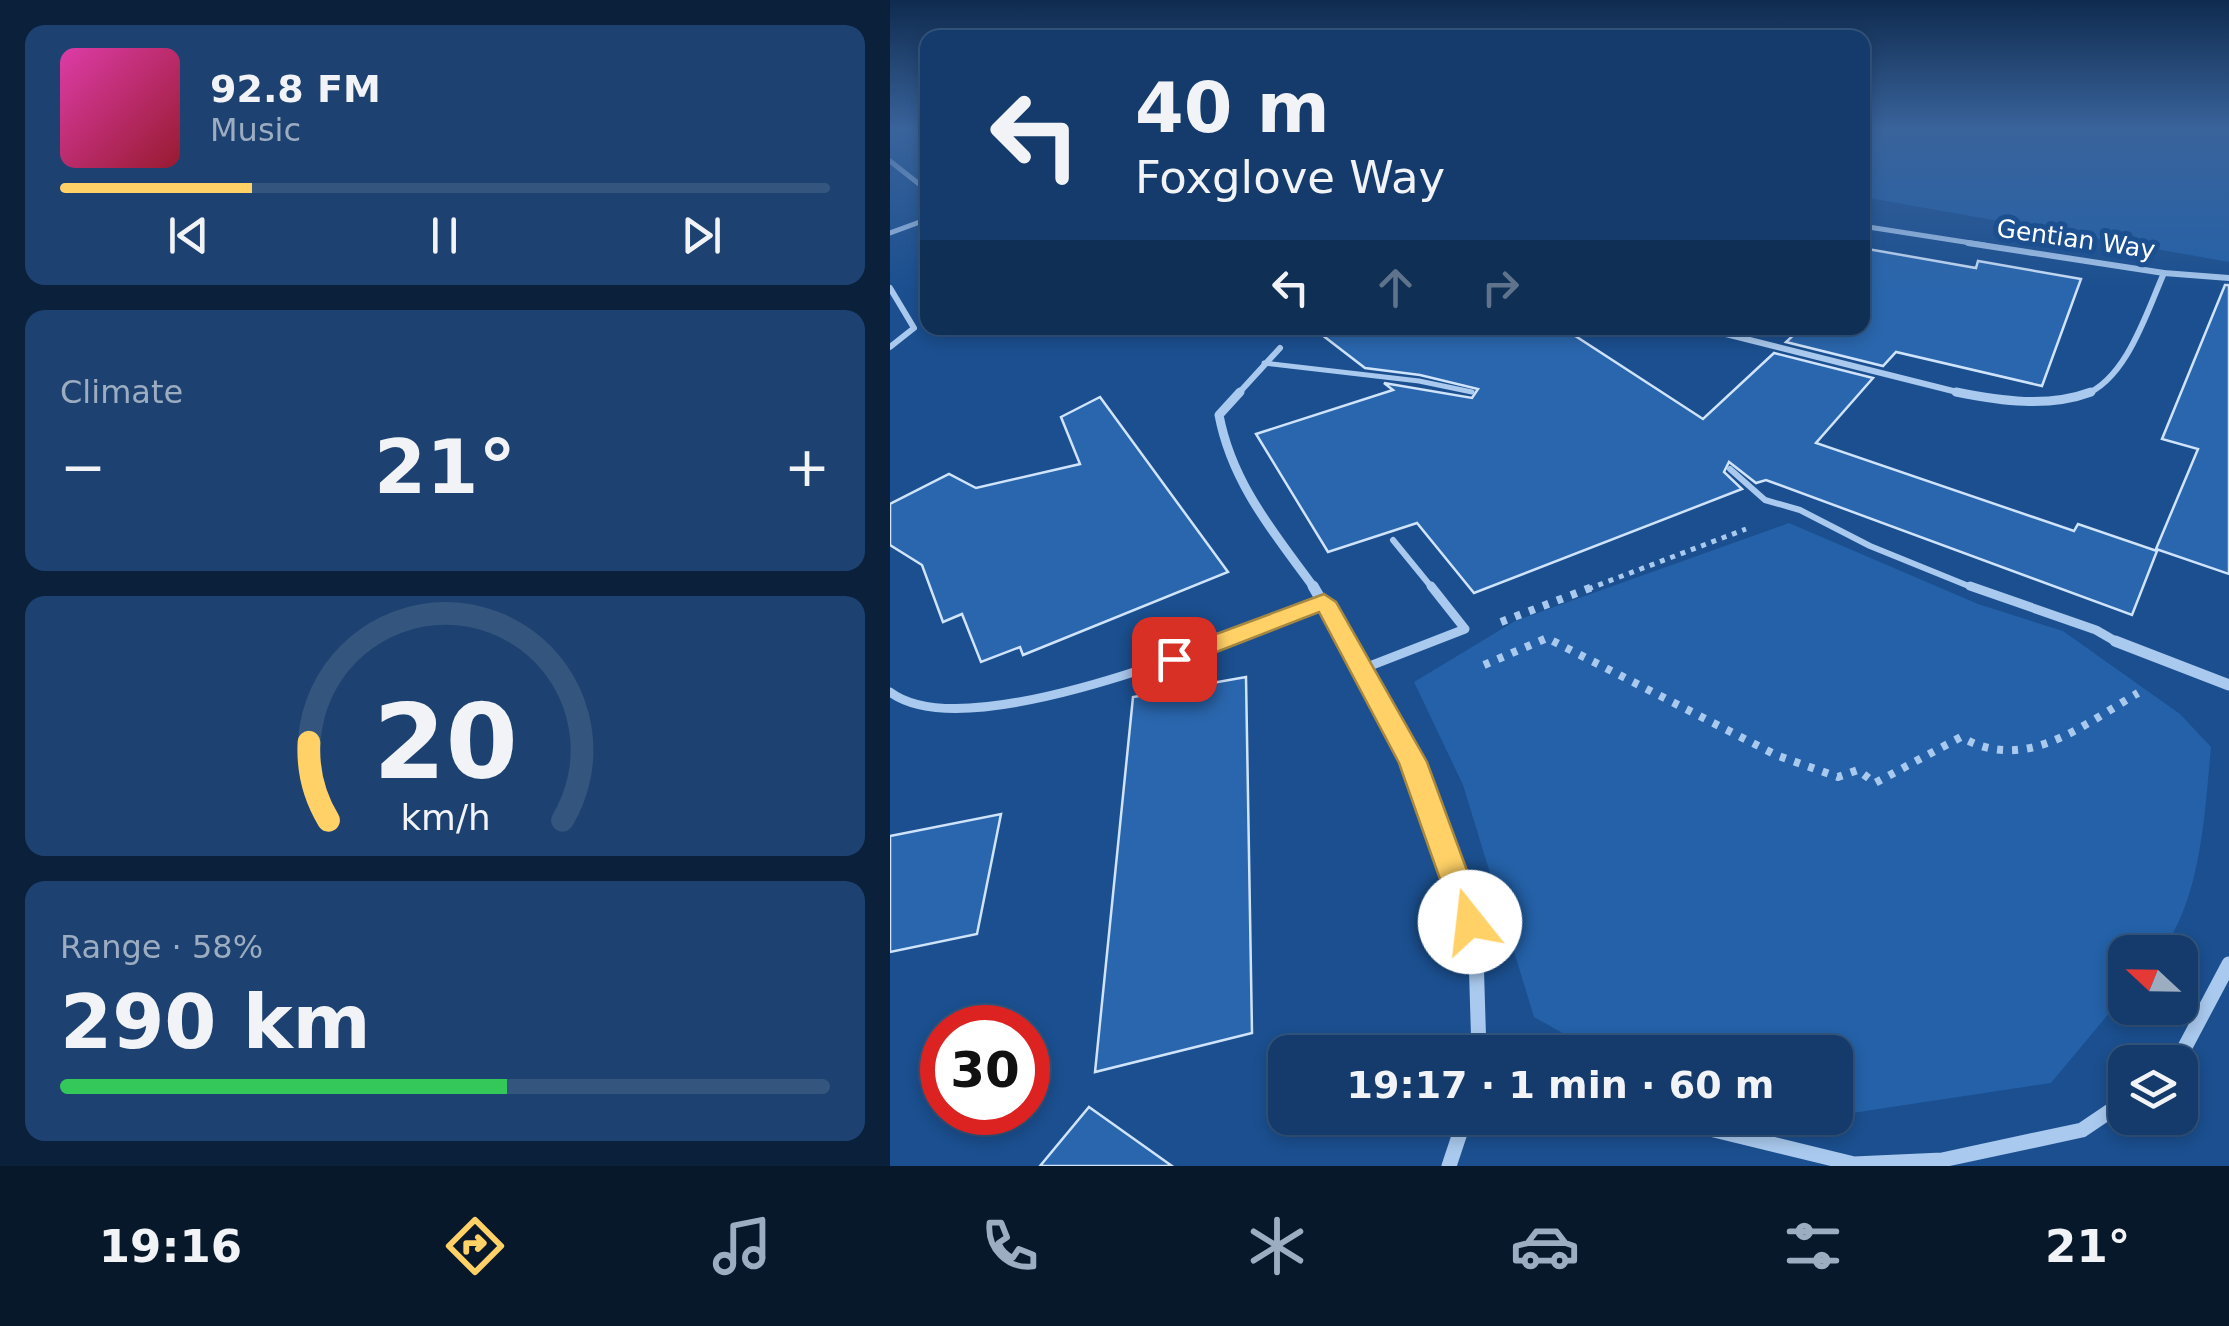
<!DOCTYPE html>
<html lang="en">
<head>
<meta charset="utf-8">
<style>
	:root { --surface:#143b6b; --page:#1d4271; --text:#f1f3f6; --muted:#9dadc1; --line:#33557e; --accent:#ffd166 }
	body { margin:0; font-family:"DejaVu Sans",sans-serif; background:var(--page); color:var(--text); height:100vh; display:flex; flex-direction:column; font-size:38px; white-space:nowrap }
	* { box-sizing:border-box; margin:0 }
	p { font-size:32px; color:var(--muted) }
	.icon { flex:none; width:55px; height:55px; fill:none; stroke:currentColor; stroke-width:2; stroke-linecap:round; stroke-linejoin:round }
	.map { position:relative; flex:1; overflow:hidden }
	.panel { display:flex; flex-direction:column; gap:25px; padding:25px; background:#0b203b; width:890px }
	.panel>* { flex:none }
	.hud { position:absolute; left:30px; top:30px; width:950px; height:305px; border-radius:20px; box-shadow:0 5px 15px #0003,0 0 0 2px var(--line); background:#143b6b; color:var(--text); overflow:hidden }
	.needle { width:65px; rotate:292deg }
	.buttons { position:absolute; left:1218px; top:935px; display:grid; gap:20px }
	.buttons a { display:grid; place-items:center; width:90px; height:90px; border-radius:20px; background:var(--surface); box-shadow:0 5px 15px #0003,0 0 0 2px var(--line); font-size:50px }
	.speed { position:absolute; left:30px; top:1005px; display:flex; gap:20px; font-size:50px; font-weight:700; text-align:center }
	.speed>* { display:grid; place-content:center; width:130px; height:130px; border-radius:50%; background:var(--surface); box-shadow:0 5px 15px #0003,0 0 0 2px var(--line); line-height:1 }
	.speed .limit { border:15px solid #d22; background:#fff; color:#111 }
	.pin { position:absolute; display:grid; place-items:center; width:85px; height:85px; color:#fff; margin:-42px; border-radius:20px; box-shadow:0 5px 15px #0006 }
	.me { position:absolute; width:110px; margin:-55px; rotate:344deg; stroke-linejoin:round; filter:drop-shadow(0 0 8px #0008) }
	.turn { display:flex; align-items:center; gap:35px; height:210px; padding:0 50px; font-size:45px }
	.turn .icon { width:130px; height:130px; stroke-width:2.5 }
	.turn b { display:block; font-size:70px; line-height:85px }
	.lanes { display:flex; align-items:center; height:95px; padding:0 50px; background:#0003; justify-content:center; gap:50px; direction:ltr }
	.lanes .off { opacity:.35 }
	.big { font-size:75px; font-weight:600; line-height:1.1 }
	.panel .card { flex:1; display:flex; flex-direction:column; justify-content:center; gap:15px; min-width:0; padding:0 35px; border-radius:20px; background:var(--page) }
	.panel .dial { align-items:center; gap:0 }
	.dial svg { height:260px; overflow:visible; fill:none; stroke:var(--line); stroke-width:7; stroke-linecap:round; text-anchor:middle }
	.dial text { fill:var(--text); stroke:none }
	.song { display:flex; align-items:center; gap:30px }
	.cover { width:120px; height:120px; border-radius:15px; background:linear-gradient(135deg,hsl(320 70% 55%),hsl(350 70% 35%)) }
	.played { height:10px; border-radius:5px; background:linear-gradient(90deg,var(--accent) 25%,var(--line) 25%) }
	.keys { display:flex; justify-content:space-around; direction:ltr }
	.heat { display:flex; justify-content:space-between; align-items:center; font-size:55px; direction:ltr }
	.charge { height:15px; border-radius:8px; background:linear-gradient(90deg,#34c759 58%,var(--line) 0) }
	.trip { position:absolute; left:378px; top:1035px; width:585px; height:100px; border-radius:20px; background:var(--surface); box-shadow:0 5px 15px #0003,0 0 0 2px var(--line); font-weight:600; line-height:100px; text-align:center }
	.menu { display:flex; height:160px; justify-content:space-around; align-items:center; background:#08182b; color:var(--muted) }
	.menu .icon { width:70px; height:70px }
	.menu .current { color:var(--accent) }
	.menu b { font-size:45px; color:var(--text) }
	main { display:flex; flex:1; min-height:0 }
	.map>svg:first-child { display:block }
	.green { fill:#2461a8 }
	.building { fill:#2a66ad; stroke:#cfe3fa; stroke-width:2.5 }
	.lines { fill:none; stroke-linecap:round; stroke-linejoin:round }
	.path-far1 { stroke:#a9c9ee; stroke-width:5; stroke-dasharray:5 6; stroke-linecap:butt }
	.path { stroke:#a9c9ee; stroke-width:8; stroke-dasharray:6 9; stroke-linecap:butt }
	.service-far2 { stroke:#a9c9ee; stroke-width:5 }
	.service-far1 { stroke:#a9c9ee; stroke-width:6 }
	.service { stroke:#a9c9ee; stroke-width:9 }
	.minor-far4 { stroke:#a9c9ee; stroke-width:5 }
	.minor-far3 { stroke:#a9c9ee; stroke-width:6 }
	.minor-far2 { stroke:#a9c9ee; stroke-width:9 }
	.minor-far1 { stroke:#a9c9ee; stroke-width:11 }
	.minor { stroke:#a9c9ee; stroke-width:15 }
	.route { fill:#ffd166; stroke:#a68842; stroke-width:2.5 }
	.labels { text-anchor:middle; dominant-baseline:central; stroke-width:10; stroke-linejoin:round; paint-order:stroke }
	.far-street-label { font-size:25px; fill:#fff; stroke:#1b4f8f }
</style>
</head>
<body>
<main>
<section class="panel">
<div class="card">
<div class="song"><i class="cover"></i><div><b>92.8 FM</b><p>Music</p></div></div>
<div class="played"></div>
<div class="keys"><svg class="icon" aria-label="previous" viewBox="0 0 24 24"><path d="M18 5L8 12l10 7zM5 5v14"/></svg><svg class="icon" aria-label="pause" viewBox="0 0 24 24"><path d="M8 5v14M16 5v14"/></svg><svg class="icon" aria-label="next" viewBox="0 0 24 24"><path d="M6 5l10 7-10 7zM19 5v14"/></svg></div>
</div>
<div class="card"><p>Climate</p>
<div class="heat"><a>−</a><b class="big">21°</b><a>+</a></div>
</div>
<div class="card dial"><svg viewBox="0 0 100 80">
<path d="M14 69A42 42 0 1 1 86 69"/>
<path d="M14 69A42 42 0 0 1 8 45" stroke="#ffd166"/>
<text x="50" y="56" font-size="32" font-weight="700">20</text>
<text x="50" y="72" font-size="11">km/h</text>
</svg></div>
<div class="card"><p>Range · 58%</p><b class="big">290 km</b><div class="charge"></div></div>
</section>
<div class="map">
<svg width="1339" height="1166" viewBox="0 0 1339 1166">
	<rect width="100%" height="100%" fill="#1b4f8f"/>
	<!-- green -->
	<g class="green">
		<polygon points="973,128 1339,128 1339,262 973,197"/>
		<path d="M 899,523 L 1088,604 L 1173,631 L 1290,714 L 1321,747 C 1315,810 1311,903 1270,952 L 1235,952 L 1235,994 L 1161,1083 L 949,1115 L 945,1114 L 945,1052 L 730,1052 L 681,1038 L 644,1017 L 573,785 L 524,682 L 625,621 Z"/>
	</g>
	<!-- building -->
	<g class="building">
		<polygon points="972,248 1086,268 1088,261 1191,279 1152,386 1006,352 993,366 896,342 911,328 972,328"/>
		<polygon points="1335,285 1339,285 1339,574 1266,549 1308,449 1272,439"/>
		<polygon points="423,328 673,328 813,419 884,353 983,378 926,443 1184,531 1188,524 1267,551 1242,615 876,480 866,483 839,462 834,472 852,489 584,593 527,523 438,552 366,434 503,390 494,383 582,398 588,389 530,375 475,368"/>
		<polygon points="210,397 338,572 133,655 130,647 91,662 72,614 53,622 32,565 0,545 0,504 59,474 86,488 190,464 171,417"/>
		<polygon points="356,677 362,1033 205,1072 243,697"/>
		<polygon points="111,814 87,934 0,952 0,836"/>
		<polygon points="199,1107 282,1166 150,1166"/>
	</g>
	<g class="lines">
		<!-- path-far1 -->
		<polyline class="path-far1" points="698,589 856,529"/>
		<!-- path -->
		<g class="path">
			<polyline points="611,622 705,586"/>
			<path d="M 594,665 L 657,638 L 886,755 L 948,777 L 968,770 L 985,783 L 1071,737 C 1135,774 1193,725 1248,693"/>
		</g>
		<!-- service-far2 -->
		<polyline class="service-far2" points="374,363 529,381 582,392"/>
		<!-- service-far1 -->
		<g class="service-far1">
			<polyline points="840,469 875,500 910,510 980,546 1086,589"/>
			<polyline points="503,540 543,589"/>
		</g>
		<!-- service -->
		<g class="service">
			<polyline points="1080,586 1206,630 1225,641"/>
			<polyline points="472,669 575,629 541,586"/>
			<path d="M 0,692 C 78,751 347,635 434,601"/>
		</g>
		<!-- minor-far4 -->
		<g class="minor-far4">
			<polyline points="0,161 38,191"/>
			<polyline points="972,226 1094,245"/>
			<polyline points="0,233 38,219"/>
		</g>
		<!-- minor-far3 -->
		<g class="minor-far3">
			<polyline points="1078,243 1274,273 1339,278"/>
			<polyline points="0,288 24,328 0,347"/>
			<polyline points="812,328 1079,395"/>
			<polyline points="347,395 390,348"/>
			<path d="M 1194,395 C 1237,379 1257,311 1274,273"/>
		</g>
		<!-- minor-far2 -->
		<g class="minor-far2">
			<path d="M 350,392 L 329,415 C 342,484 385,534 425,589"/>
			<path d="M 1066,392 C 1111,401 1158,408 1201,392"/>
		</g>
		<!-- minor-far1 -->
		<g class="minor-far1">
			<polyline points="423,586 504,728 555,841"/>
			<polyline points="1225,641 1339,685"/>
		</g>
		<!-- minor -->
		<g class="minor">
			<polyline points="554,838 586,955 589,1052"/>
			<polyline points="1287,1062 1339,964"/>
			<polyline points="775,1118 964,1164 1052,1160 1192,1130 1235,1101"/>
			<polyline points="559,1166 575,1118"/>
		</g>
	</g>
	<!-- sky -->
	<linearGradient id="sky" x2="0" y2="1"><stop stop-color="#0f2b4f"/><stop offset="0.44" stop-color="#39639b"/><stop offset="1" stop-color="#39639b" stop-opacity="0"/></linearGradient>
	<rect width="1339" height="292" fill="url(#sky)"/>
	<!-- route -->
	<polygon class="route" points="434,594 446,602 537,762 596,922 592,933 580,937 569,933 509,763 429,612 293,665 275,665 272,659 275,653"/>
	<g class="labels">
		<!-- far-street labels -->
		<g class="far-street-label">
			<text transform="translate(1186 239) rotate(8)">Gentian Way</text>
		</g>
	</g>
</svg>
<div class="buttons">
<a><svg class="needle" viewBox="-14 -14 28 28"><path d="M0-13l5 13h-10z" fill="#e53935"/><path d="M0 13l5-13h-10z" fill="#9dadc1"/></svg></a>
<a><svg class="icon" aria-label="layers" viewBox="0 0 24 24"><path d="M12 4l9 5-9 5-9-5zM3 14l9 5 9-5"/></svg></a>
</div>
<div class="speed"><div class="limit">30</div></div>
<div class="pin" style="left:284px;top:659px;background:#d93025"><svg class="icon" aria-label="arrive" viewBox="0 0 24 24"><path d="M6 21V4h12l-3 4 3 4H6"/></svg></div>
<svg class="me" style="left:580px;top:922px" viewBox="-20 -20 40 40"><circle r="19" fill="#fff"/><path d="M0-13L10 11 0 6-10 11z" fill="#ffd166"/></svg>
<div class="trip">19:17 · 1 min · 60 m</div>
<div class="hud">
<div class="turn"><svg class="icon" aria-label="left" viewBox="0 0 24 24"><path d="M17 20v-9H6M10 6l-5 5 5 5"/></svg><div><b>40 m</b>Foxglove Way</div></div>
<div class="lanes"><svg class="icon" aria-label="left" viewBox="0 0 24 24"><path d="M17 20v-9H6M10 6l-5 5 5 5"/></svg><svg class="icon off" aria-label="ahead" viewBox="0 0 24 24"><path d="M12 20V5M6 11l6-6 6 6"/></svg><svg class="icon off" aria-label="right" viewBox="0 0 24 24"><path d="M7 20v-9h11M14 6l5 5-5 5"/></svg></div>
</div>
</div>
</main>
<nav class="menu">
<b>19:16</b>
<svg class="icon current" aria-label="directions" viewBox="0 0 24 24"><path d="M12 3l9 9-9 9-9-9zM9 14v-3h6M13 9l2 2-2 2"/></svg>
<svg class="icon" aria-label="music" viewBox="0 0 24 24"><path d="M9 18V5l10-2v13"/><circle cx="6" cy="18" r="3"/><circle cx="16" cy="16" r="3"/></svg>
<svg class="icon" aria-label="phone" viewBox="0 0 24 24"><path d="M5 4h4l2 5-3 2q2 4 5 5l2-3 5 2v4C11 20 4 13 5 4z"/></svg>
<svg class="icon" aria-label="climate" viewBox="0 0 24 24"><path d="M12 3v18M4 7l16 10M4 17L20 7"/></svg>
<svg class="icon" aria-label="car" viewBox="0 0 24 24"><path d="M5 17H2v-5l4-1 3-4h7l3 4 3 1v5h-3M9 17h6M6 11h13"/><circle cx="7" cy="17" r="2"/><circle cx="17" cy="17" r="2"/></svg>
<svg class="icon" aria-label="filters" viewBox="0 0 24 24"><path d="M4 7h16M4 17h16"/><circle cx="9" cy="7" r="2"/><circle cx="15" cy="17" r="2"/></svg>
<b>21°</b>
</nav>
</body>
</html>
